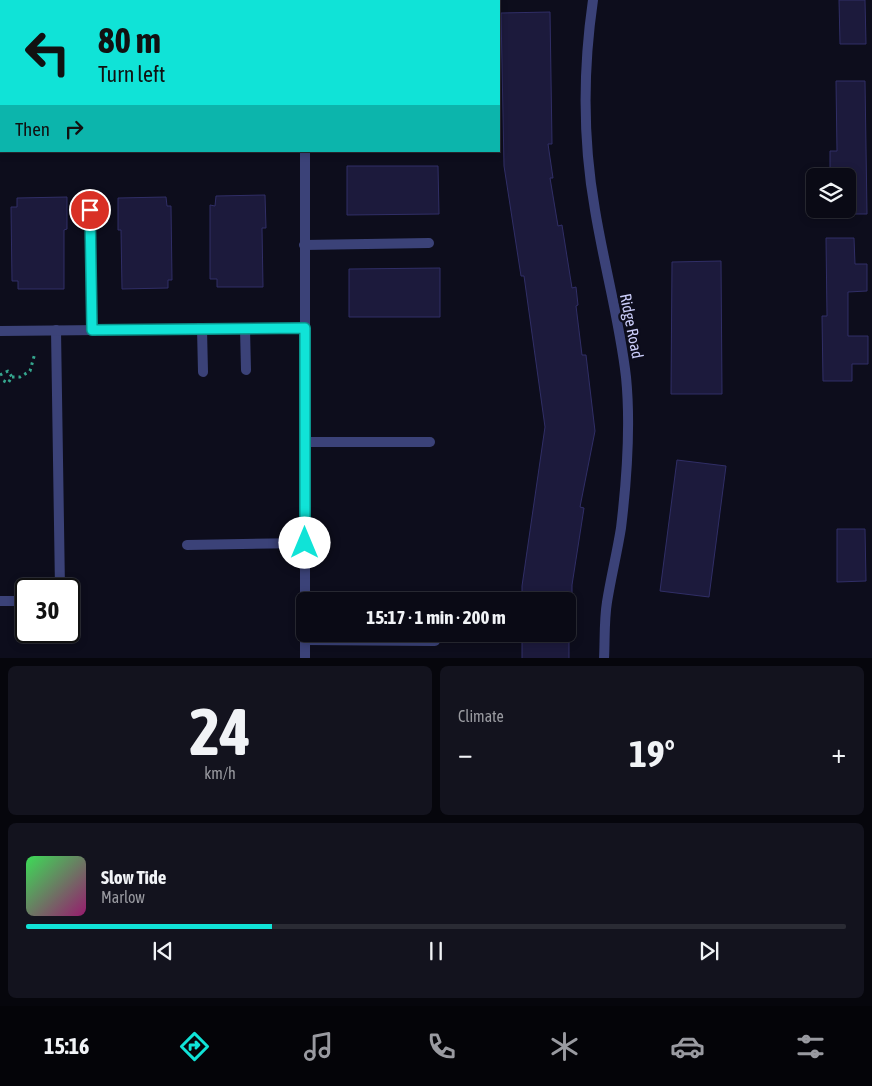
<!DOCTYPE html>
<html lang="en">
<head>
<meta charset="utf-8">
<style>
	:root { --surface:#0a0a15; --page:#13131e; --text:#f1f3f6; --muted:#999aa0; --line:#2a2b34; --accent:#10e3d7 }
	body { margin:0; font-family:"Asap Condensed",sans-serif; background:var(--page); color:var(--text); height:100vh; display:flex; flex-direction:column; font-size:19px; white-space:nowrap }
	* { box-sizing:border-box; margin:0 }
	p { font-size:16px; color:var(--muted) }
	.icon { flex:none; width:28px; height:28px; fill:none; stroke:currentColor; stroke-width:2; stroke-linecap:round; stroke-linejoin:round }
	.map { position:relative; height:658px; overflow:hidden }
	.drawer { display:flex; flex-direction:column; gap:8px; padding:8px; background:#06060c; flex:1 }
	.drawer>* { flex:none }
	.hud { position:absolute; left:0px; top:0px; width:500px; height:152px; box-shadow:0 2px 8px #0003,0 0 0 1px var(--line); background:#10e3d7; color:#111; overflow:hidden }
	.tools { position:absolute; left:806px; top:168px; display:grid; gap:10px }
	.tools a { display:grid; place-items:center; width:50px; height:50px; border-radius:8px; background:var(--surface); box-shadow:0 2px 8px #0003,0 0 0 1px var(--line); font-size:25px }
	.speed { position:absolute; left:15px; top:578px; display:flex; gap:10px; font-size:25px; font-weight:700; text-align:center }
	.speed>* { display:grid; place-content:center; width:65px; height:65px; border-radius:50%; background:var(--surface); box-shadow:0 2px 8px #0003,0 0 0 1px var(--line); line-height:1 }
	.speed .limit { border:2px solid #111; border-radius:8px; background:#fff; color:#111 }
	.pin { position:absolute; display:grid; place-items:center; width:42px; height:42px; color:#fff; margin:-21px; border:2px solid #fff; border-radius:50%; box-shadow:0 1px 5px #0007 }
	.me { position:absolute; width:55px; margin:-28px; rotate:0deg; stroke-linejoin:round; filter:drop-shadow(0 0 4px #0008) }
	.turn { display:flex; align-items:center; gap:18px; height:105px; padding:0 15px; font-size:22px }
	.turn .icon { width:65px; height:65px; stroke-width:2.5 }
	.turn b { display:block; font-size:35px; line-height:42px }
	.then { display:flex; align-items:center; height:48px; padding:0 15px; background:#0003; gap:10px; font-size:19px }
	.big { font-size:38px; font-weight:700; line-height:1.1 }
	.drawer .widget { flex:1; display:flex; flex-direction:column; justify-content:center; gap:8px; min-width:0; padding:0 18px; border-radius:8px; background:var(--page) }
	.drawer .dial { align-items:center; gap:0 }
	.dial b { font-size:65px; line-height:1 }
	.song { display:flex; align-items:center; gap:15px }
	.cover { width:60px; height:60px; border-radius:8px; background:linear-gradient(135deg,hsl(130 70% 55%),hsl(320 70% 35%)) }
	.played { height:5px; border-radius:2px; background:linear-gradient(90deg,var(--accent) 30%,var(--line) 30%) }
	.keys { display:flex; justify-content:space-around; direction:ltr }
	.heat { display:flex; justify-content:space-between; align-items:center; font-size:28px; direction:ltr }
	.drawer .tiles { flex:1; display:grid; gap:8px; grid-template-columns:1fr 1fr }
	.widget:last-child { grid-column:span 2 }
	.trip { position:absolute; left:296px; top:592px; width:280px; height:50px; border-radius:8px; background:var(--surface); box-shadow:0 2px 8px #0003,0 0 0 1px var(--line); font-weight:700; line-height:50px; text-align:center }
	.tab-bar { display:flex; height:80px; justify-content:space-around; align-items:center; background:#040408; color:var(--muted) }
	.tab-bar .icon { width:35px; height:35px }
	.tab-bar .selected { color:var(--accent) }
	.tab-bar b { font-size:22px; color:var(--text) }
	.map>svg:first-child { display:block }
	.building { fill:#1c1a3c; stroke:#302e66 }
	.lines { fill:none; stroke-linecap:round; stroke-linejoin:round }
	.path { stroke:#35a68e; stroke-width:3; stroke-dasharray:2.5 4; stroke-linecap:butt }
	.service { stroke:#3b4278; stroke-width:10 }
	.minor { stroke:#3b4278; stroke-width:10 }
	.route-casing { stroke:#0a948c; stroke-width:12 }
	.route { stroke:#10e3d7; stroke-width:9 }
	.labels { text-anchor:middle; dominant-baseline:central; stroke-width:5; stroke-linejoin:round; paint-order:stroke }
	.street-label { font-size:16px; fill:#cccefb; stroke:#0d0d1c }
</style>
</head>
<body>
<div class="map">
<svg width="872" height="659" viewBox="0 0 872 659">
	<rect width="100%" height="100%" fill="#0d0d1c"/>
	<!-- building -->
	<g class="building">
		<polygon points="839,0 865,0 866,44 840,44"/>
		<polygon points="550,12 552,144 548,144 553,178 550,178 558,226 562,225 572,288 576,287 578,305 576,306 582,355 586,355 595,431 580,507 584,508 572,585 572,601 522,601 522,586 545,427 524,276 521,276 504,166 501,13"/>
		<polygon points="836,81 865,81 867,214 848,214 848,176 830,176 830,151 837,151"/>
		<polygon points="347,166 438,166 439,214 347,215"/>
		<polygon points="265,195 266,228 262,228 263,287 217,287 217,279 210,279 210,205 215,206 216,196"/>
		<polygon points="67,197 67,229 64,230 64,289 18,289 18,281 12,281 11,207 17,207 17,198"/>
		<polygon points="166,197 167,206 171,206 172,280 168,280 168,288 122,289 121,230 118,230 118,198"/>
		<polygon points="826,238 854,238 855,264 867,264 867,291 848,292 848,336 868,336 868,364 852,364 852,381 823,381 822,316 827,316"/>
		<polygon points="721,261 722,394 671,394 672,262"/>
		<polygon points="440,268 440,317 349,317 349,269"/>
		<polygon points="677,460 726,466 709,597 660,591"/>
		<polygon points="837,529 865,529 866,581 837,582"/>
		<rect x="522" y="634" width="47" height="25"/>
	</g>
	<g class="lines">
		<!-- path -->
		<g class="path">
			<polyline points="0,375 8,371 12,377 8,383 0,379"/>
			<polyline points="12,377 20,377 30,371 35,353"/>
		</g>
		<!-- service -->
		<g class="service">
			<polyline points="90,210 92,330"/>
			<polyline points="304,245 429,243"/>
			<polyline points="202,329 203,372"/>
			<polyline points="245,329 246,370"/>
			<polyline points="56,330 60,589"/>
			<polyline points="305,442 430,442"/>
			<polyline points="187,545 305,543"/>
			<polyline points="0,601 26,601"/>
			<polyline points="305,640 435,641"/>
		</g>
		<!-- minor -->
		<g class="minor">
			<polyline points="304,0 304,1"/>
			<path d="M 593,0 C 583,69 583,142 595,210 C 604,265 620,323 626,377 C 631,427 627,478 621,528 C 617,553 611,577 607,602 C 604,620 605,640 604,659"/>
			<polyline points="0,41 1,41"/>
			<polyline points="0,331 305,328 305,151"/>
			<polyline points="305,659 305,328"/>
		</g>
	</g>
	<g class="lines">
		<!-- route casing -->
		<g class="route-casing">
			<polyline id="route" points="90,210 92,330 305,328 305,543"/>
		</g>
		<!-- route -->
		<use href="#route" class="route"/>
	</g>
	<g class="labels">
		<!-- street labels -->
		<g class="street-label">
			<text transform="translate(632 326) rotate(79)">Ridge Road</text>
		</g>
	</g>
</svg>
<div class="tools">
<a><svg class="icon" aria-label="layers" viewBox="0 0 24 24"><path d="M12 4l9 5-9 5-9-5zM3 14l9 5 9-5"/></svg></a>
</div>
<div class="speed"><div class="limit">30</div></div>
<div class="pin" style="left:90px;top:210px;background:#d93025"><svg class="icon" aria-label="arrive" viewBox="0 0 24 24"><path d="M6 21V4h12l-3 4 3 4H6"/></svg></div>
<svg class="me" style="left:305px;top:543px" viewBox="-20 -20 40 40"><circle r="19" fill="#fff"/><path d="M0-13L10 11 0 6-10 11z" fill="#10e3d7"/></svg>
<div class="trip">15:17 · 1 min · 200 m</div>
<div class="hud">
<div class="turn"><svg class="icon" aria-label="left" viewBox="0 0 24 24"><path d="M17 20v-9H6M10 6l-5 5 5 5"/></svg><div><b>80 m</b>Turn left</div></div>
<div class="then">Then<svg class="icon" aria-label="right" viewBox="0 0 24 24"><path d="M7 20v-9h11M14 6l5 5-5 5"/></svg></div>
</div>
</div>
<section class="drawer">
<div class="tiles">
<div class="widget dial"><b>24</b><p>km/h</p></div>
<div class="widget"><p>Climate</p>
<div class="heat"><a>−</a><b class="big">19°</b><a>+</a></div>
</div>
<div class="widget">
<div class="song"><i class="cover"></i><div><b>Slow Tide</b><p>Marlow</p></div></div>
<div class="played"></div>
<div class="keys"><svg class="icon" aria-label="previous" viewBox="0 0 24 24"><path d="M18 5L8 12l10 7zM5 5v14"/></svg><svg class="icon" aria-label="pause" viewBox="0 0 24 24"><path d="M8 5v14M16 5v14"/></svg><svg class="icon" aria-label="next" viewBox="0 0 24 24"><path d="M6 5l10 7-10 7zM19 5v14"/></svg></div>
</div>
</div>
</section>
<nav class="tab-bar">
<b>15:16</b>
<svg class="icon selected" aria-label="directions" viewBox="0 0 24 24"><path d="M12 3l9 9-9 9-9-9zM9 14v-3h6M13 9l2 2-2 2"/></svg>
<svg class="icon" aria-label="music" viewBox="0 0 24 24"><path d="M9 18V5l10-2v13"/><circle cx="6" cy="18" r="3"/><circle cx="16" cy="16" r="3"/></svg>
<svg class="icon" aria-label="phone" viewBox="0 0 24 24"><path d="M5 4h4l2 5-3 2q2 4 5 5l2-3 5 2v4C11 20 4 13 5 4z"/></svg>
<svg class="icon" aria-label="climate" viewBox="0 0 24 24"><path d="M12 3v18M4 7l16 10M4 17L20 7"/></svg>
<svg class="icon" aria-label="car" viewBox="0 0 24 24"><path d="M5 17H2v-5l4-1 3-4h7l3 4 3 1v5h-3M9 17h6M6 11h13"/><circle cx="7" cy="17" r="2"/><circle cx="17" cy="17" r="2"/></svg>
<svg class="icon" aria-label="filters" viewBox="0 0 24 24"><path d="M4 7h16M4 17h16"/><circle cx="9" cy="7" r="2"/><circle cx="15" cy="17" r="2"/></svg>
</nav>
</body>
</html>
